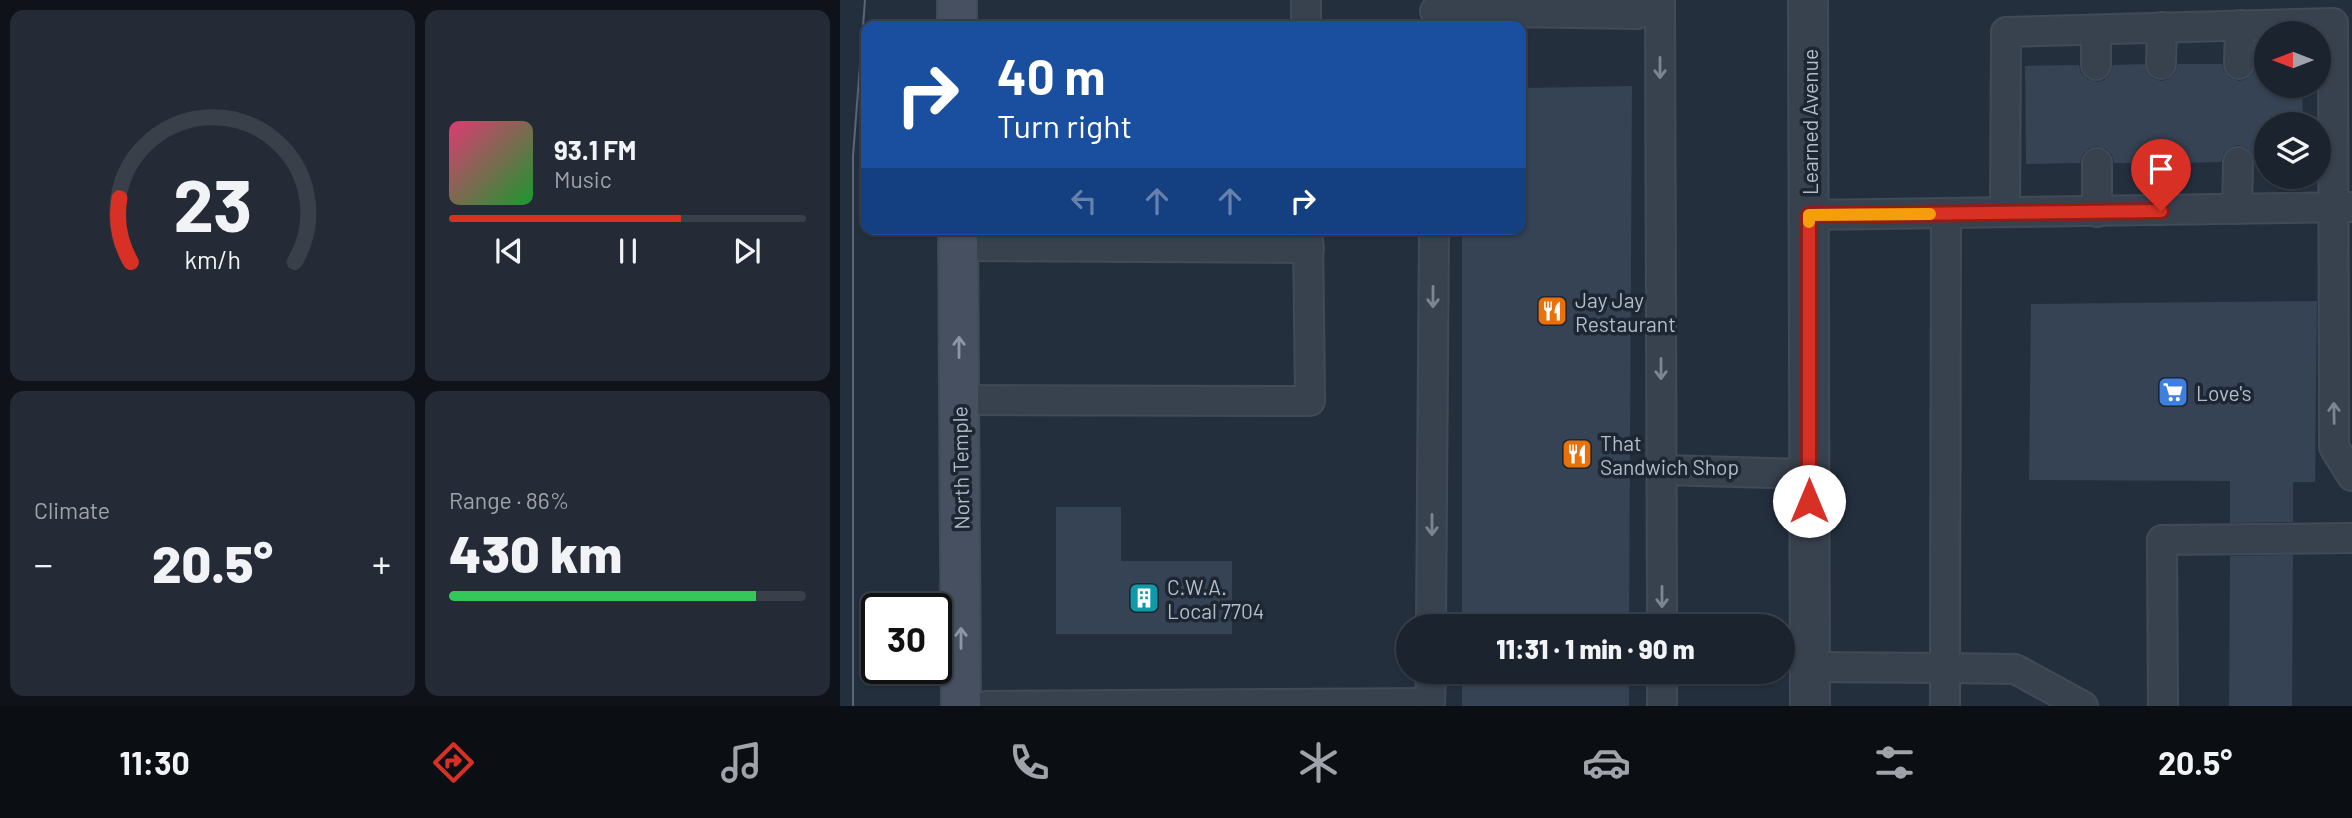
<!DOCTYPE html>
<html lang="en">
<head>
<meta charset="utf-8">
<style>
	:root { --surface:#1b232e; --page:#242b36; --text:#f1f3f6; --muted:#a0a4aa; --line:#39404a; --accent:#d93025 }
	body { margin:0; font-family:Barlow,sans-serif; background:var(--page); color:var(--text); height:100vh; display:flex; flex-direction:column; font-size:26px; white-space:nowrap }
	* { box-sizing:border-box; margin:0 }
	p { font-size:23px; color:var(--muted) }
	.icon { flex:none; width:38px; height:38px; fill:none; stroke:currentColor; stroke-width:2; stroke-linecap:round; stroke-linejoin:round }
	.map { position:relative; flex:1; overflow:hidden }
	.panel { display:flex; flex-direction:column; gap:10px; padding:10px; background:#0f1319; width:840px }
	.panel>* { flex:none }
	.hud { position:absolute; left:21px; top:21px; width:665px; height:214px; border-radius:14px; box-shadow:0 2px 5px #0004,0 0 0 2px var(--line); background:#1a4fa0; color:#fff; overflow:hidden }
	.needle { width:46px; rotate:270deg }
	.buttons { position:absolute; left:1414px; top:21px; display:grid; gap:14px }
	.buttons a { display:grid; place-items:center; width:77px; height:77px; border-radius:50%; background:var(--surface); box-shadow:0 2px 5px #0004,0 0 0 2px var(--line); font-size:35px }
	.speed { position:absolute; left:21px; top:593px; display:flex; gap:14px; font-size:35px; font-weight:700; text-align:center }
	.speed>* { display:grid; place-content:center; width:91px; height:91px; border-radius:50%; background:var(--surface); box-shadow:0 2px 5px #0004,0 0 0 2px var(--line); line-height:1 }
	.speed .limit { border:4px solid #111; border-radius:10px; background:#fff; color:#111 }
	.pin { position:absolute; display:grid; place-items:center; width:60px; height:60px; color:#fff; margin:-72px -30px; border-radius:50% 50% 50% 0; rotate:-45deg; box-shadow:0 0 7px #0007 }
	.pin .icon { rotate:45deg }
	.me { position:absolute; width:77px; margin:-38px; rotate:0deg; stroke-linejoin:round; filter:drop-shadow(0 0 5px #0008) }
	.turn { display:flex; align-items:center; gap:24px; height:147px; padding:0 21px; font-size:32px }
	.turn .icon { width:91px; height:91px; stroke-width:2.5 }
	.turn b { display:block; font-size:49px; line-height:60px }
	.lanes { display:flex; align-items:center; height:66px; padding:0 21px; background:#0003; justify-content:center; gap:35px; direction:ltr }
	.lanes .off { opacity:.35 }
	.big { font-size:52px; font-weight:800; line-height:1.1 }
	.panel .widget { flex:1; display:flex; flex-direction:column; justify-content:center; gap:10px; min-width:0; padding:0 24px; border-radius:14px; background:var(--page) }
	.panel .dial { align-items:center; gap:0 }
	.dial svg { height:182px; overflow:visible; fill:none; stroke:var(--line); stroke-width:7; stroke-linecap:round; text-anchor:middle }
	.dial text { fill:var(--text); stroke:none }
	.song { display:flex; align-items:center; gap:21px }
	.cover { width:84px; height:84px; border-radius:10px; background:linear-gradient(135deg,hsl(340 70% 55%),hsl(130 70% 35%)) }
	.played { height:7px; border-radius:4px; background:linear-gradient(90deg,var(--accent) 65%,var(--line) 65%) }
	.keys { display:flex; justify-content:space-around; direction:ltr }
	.heat { display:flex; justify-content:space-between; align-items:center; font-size:38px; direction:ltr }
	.charge { height:10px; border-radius:5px; background:linear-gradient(90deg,#34c759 86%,var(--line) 0) }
	.panel .tiles { flex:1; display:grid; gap:10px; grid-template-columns:repeat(2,1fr) }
	.trip { position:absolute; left:556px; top:614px; width:399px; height:70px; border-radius:35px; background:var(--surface); box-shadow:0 2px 5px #0004,0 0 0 2px var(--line); font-weight:800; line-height:70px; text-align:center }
	.dock { display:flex; height:112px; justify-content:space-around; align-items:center; background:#0b0e12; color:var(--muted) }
	.dock .icon { width:49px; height:49px }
	.dock .selected { color:var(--accent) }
	.dock b { font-size:32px; color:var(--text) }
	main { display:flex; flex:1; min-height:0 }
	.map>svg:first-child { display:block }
	.building { fill:#364354 }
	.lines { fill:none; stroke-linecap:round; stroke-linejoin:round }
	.lane-casing { stroke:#414a57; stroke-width:32 }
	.street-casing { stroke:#414a57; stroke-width:42 }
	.secondary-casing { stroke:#414a57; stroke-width:42 }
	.lane { stroke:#38414e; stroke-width:28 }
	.street { stroke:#38414e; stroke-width:38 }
	.secondary { stroke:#465061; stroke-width:38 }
	.tram { stroke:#5a6575; stroke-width:2 }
	.oneway { stroke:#7c8592 }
	.oneway2 { stroke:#8e96a5 }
	.route-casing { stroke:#8d1f18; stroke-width:18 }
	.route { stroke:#d93025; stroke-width:12 }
	.slow { stroke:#f59e0b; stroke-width:12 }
	.labels { text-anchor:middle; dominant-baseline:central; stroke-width:7; stroke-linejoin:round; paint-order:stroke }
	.street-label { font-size:21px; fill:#b4bcc9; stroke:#1d2633 }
	.poi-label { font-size:21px; fill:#b4bcc9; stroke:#1d2633; text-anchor:start }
</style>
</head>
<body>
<main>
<section class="panel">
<div class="tiles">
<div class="widget dial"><svg viewBox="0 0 100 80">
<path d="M14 69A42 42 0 1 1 86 69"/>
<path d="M14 69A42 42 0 0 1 9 41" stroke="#d93025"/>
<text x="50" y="56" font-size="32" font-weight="700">23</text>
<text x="50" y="72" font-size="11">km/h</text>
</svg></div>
<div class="widget">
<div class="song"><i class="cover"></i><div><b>93.1 FM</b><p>Music</p></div></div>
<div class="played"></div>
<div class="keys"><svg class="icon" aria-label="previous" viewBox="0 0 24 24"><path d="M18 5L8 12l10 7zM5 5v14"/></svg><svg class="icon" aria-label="pause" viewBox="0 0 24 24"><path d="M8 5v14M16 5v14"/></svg><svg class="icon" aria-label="next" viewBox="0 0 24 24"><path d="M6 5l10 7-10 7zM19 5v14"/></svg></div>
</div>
<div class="widget"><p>Climate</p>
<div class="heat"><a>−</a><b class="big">20.5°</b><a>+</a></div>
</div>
<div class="widget"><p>Range · 86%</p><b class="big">430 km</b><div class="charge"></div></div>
</div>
</section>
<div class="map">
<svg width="1512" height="706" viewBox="0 0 1512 706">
	<rect width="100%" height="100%" fill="#242f3e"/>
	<!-- building -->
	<g class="building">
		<polygon points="1426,63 1426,86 1462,86 1463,124 1426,124 1426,162 1415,162 1413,155 1407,148 1398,145 1391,147 1384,153 1381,162 1339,163 1337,156 1331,149 1322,146 1315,148 1308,154 1305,163 1274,163 1272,155 1266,149 1256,146 1248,149 1243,154 1240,163 1186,164 1185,66 1239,65 1241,73 1247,79 1257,82 1264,80 1270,74 1273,65 1305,64 1307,72 1312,78 1321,81 1328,79 1335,73 1338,64 1382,64 1384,71 1390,78 1399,81 1406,79 1413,73 1416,64"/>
		<polygon points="792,86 789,626 622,626 622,229 681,229 681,88"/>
		<polygon points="1477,301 1475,482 1453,482 1453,522 1390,523 1390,481 1189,480 1191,304"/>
		<polygon points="216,507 281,507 281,561 392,561 392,634 216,634"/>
		<polygon points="1453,555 1452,706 1389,706 1390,556"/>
		<rect x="622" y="672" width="167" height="34"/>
	</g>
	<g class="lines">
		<!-- lane casing -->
		<g class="lane-casing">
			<g id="lane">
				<polyline points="466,0 466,26"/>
				<polyline points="820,0 822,626"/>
				<polyline points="595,11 797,14 810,0"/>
				<polyline points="1256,30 1256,65"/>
				<polyline points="1321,64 1322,27"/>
				<polyline points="1399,64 1400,25"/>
				<polyline points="1257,163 1257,212"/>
				<polyline points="1397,209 1398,162"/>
				<polyline points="1321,210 1322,163"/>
				<polyline points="1165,212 1166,32 1493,23 1494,447 1512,476"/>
				<polyline points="969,215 1512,207"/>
				<polyline points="118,246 469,248"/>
				<polyline points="119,400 470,401 468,229"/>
				<polyline points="822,470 969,474"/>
				<polyline points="591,626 594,229"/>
				<polyline points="970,667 1105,668 1106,214"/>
				<polyline points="822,672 822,706"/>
				<polyline points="147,706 590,703"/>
				<polyline points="590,706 591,672"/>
				<polyline points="1105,706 1105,668 1175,669 1243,706"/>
				<polyline points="1323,706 1322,540 1512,538"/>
			</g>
		</g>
		<!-- street casing -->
		<g class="street-casing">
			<polyline id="street" points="968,0 970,706"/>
		</g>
		<!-- secondary casing -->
		<g class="secondary-casing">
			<g id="secondary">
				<polyline points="117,0 117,26"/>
				<polyline points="118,229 121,706"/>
			</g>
		</g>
		<!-- lane -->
		<use href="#lane" class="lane"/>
		<!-- street -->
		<use href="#street" class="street"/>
		<!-- secondary -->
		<use href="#secondary" class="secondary"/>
		<!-- tram -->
		<polyline class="tram" points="13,706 13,156 25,0"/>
	</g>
	<!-- one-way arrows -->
	<defs><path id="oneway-shaft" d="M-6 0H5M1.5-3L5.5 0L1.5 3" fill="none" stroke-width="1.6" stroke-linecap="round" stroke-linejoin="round" transform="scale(1.75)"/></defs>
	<g class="oneway">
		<use href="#oneway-shaft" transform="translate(820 68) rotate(90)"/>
		<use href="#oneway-shaft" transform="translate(593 297) rotate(90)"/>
		<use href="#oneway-shaft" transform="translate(821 369) rotate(90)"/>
		<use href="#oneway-shaft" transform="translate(1494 413) rotate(-91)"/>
		<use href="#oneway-shaft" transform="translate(592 525) rotate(90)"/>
		<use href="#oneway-shaft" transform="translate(822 597) rotate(90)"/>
	</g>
	<g class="oneway2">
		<use href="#oneway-shaft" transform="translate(119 347) rotate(-90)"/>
		<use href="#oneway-shaft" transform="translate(121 638) rotate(-90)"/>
	</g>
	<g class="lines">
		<!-- route casing -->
		<g class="route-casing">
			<polyline id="route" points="969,501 969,215 1321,211"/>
		</g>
		<!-- route -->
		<use href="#route" class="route"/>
		<!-- slow -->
		<polyline class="slow" points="969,222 969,215 1090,214"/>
	</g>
	<!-- icons -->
	<defs>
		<g id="restaurant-square" transform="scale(1.575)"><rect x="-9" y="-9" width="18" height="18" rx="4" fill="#e8710a" stroke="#1d2633"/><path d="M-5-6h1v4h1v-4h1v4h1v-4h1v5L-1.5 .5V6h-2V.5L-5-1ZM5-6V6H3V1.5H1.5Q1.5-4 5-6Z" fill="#fff"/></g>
		<g id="supermarket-square" transform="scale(1.575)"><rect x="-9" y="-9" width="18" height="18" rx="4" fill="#3f7fe0" stroke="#1d2633"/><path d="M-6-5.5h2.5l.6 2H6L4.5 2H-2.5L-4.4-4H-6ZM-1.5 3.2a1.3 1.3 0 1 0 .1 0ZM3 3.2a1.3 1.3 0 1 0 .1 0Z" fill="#fff"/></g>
		<g id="building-square" transform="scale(1.575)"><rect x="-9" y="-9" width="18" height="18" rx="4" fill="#0f9aa8" stroke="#1d2633"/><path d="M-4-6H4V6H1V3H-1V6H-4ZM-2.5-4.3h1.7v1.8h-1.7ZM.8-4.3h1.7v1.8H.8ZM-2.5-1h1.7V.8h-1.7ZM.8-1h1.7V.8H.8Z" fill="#fff"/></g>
	</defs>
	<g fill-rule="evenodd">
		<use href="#restaurant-square" x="712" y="311"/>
		<use href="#supermarket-square" x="1333" y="392"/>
		<use href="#restaurant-square" x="737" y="454"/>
		<use href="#building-square" x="304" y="598"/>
	</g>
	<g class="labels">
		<!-- street labels -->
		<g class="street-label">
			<text transform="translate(969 122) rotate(-90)">Learned Avenue</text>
			<text transform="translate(120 468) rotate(-91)">North Temple</text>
		</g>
		<!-- poi labels -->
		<g class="poi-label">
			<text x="735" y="299">Jay Jay<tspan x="735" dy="24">Restaurant</tspan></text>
			<text x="1356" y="392">Love's</text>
			<text x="760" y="442">That<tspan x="760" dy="24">Sandwich Shop</tspan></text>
			<text x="327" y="586">C.W.A.<tspan x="327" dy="24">Local 7704</tspan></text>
		</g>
	</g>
</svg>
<div class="buttons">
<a><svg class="needle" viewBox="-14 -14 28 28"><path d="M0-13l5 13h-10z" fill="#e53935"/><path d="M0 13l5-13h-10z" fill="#a0a4aa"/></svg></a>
<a><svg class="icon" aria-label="layers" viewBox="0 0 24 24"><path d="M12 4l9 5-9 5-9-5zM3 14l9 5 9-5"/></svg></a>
</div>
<div class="speed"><div class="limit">30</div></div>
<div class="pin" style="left:1321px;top:211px;background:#d93025"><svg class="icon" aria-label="arrive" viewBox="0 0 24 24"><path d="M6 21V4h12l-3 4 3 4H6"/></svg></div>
<svg class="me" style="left:969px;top:501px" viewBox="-20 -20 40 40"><circle r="19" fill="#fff"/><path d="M0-13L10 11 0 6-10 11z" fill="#d93025"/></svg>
<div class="trip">11:31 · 1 min · 90 m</div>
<div class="hud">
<div class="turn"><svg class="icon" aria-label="right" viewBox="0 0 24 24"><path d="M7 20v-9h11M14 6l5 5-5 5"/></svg><div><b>40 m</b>Turn right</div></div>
<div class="lanes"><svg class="icon off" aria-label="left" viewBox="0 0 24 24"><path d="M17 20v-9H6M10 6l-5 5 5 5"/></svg><svg class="icon off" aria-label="ahead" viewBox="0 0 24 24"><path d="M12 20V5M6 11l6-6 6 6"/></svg><svg class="icon off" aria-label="ahead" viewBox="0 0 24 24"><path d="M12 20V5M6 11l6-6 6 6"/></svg><svg class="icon" aria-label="right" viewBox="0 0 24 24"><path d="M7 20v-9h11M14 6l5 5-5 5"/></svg></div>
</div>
</div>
</main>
<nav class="dock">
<b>11:30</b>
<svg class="icon selected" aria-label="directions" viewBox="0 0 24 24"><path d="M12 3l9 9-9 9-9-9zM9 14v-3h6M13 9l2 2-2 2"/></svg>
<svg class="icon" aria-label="music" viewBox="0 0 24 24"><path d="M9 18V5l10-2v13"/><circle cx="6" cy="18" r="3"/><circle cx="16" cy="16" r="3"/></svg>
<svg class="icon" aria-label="phone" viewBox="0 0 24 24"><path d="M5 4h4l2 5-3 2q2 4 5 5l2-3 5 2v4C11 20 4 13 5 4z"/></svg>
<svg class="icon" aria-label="climate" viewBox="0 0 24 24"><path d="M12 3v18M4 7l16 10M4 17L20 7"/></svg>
<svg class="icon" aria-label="car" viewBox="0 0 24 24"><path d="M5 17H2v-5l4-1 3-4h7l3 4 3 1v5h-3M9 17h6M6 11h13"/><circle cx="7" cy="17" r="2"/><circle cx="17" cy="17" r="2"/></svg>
<svg class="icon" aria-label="filters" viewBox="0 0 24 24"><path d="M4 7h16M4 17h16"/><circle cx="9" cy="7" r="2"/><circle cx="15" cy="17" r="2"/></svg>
<b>20.5°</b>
</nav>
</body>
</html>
